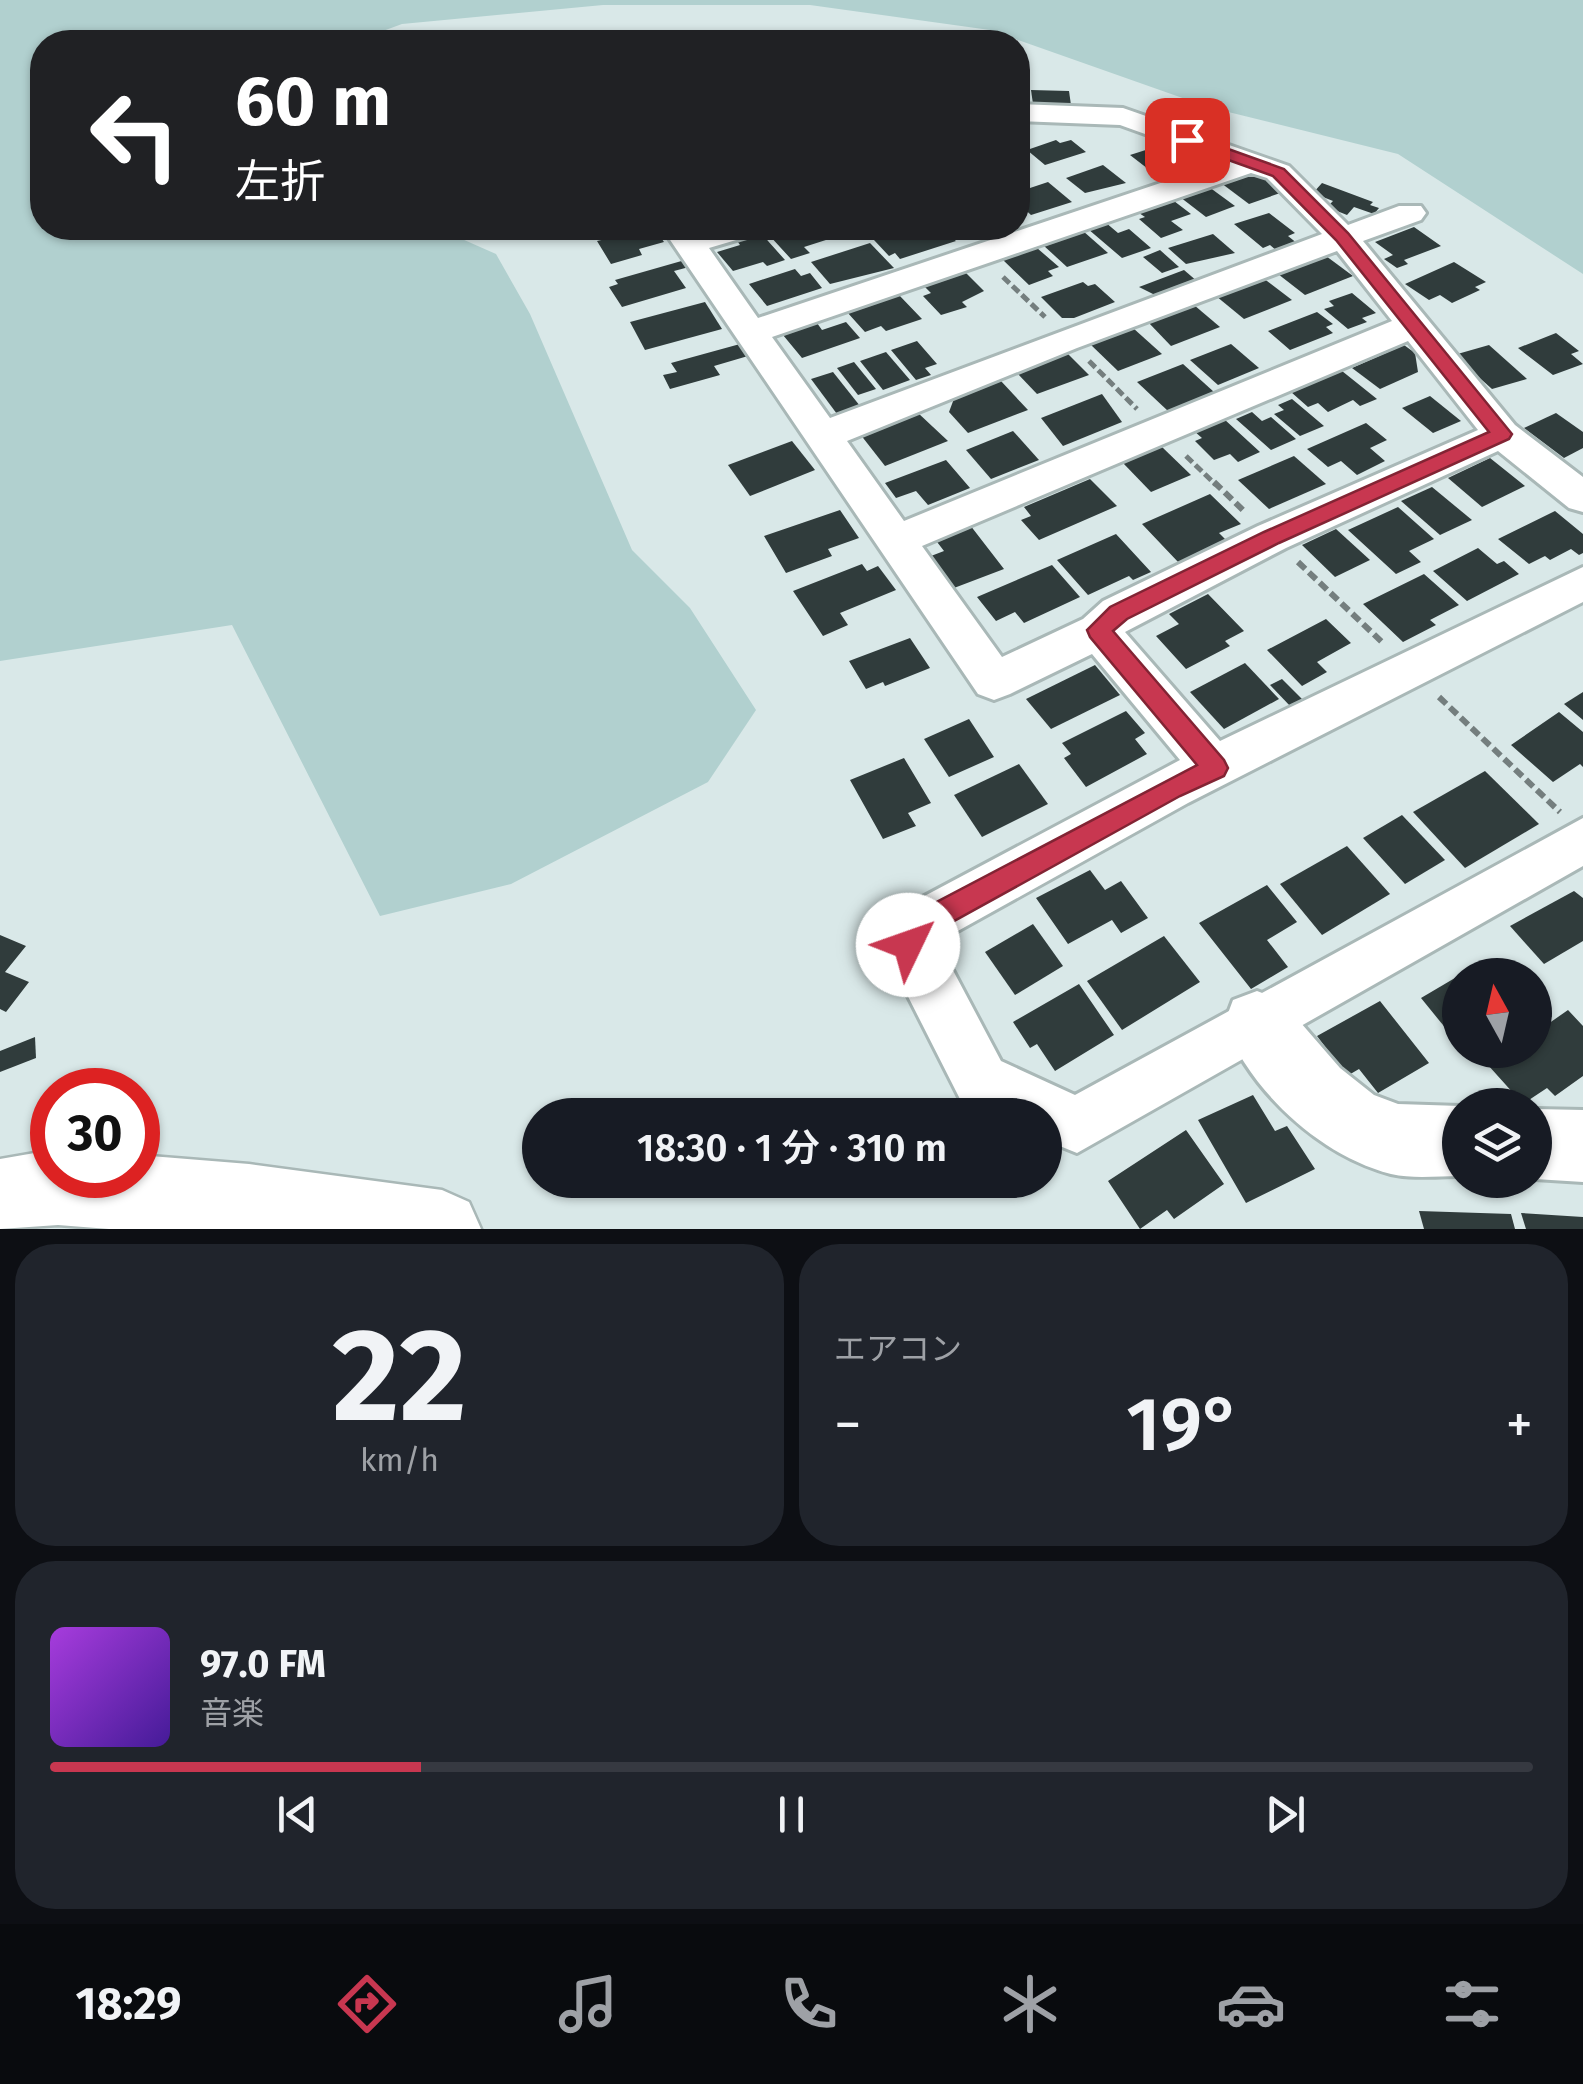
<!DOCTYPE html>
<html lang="ja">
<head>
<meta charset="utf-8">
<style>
	:root { --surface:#171b24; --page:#20242c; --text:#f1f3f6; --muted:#9ea1a6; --line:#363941; --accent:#c83750 }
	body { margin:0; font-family:"Fira Sans","Noto Sans JP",sans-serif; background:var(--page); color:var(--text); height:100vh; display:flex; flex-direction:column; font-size:38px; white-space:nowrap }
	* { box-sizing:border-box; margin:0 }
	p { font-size:32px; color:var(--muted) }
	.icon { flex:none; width:55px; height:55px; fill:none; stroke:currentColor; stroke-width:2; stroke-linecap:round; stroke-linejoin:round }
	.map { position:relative; height:1229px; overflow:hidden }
	.sheet { display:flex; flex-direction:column; gap:15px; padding:15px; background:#0d0f14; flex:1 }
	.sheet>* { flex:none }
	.guide { position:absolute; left:30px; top:30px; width:1000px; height:210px; border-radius:40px; box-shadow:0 2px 8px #0004; background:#202124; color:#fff; overflow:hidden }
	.needle { width:65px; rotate:352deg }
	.controls { position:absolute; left:1442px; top:958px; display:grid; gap:20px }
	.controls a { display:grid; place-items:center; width:110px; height:110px; border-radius:50%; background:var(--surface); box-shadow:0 2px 8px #0004; font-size:50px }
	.speed { position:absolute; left:30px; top:1068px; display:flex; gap:20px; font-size:50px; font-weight:700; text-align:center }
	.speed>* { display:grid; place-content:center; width:130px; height:130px; border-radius:50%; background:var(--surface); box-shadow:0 2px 8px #0004; line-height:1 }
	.speed .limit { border:15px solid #d22; background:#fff; color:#111 }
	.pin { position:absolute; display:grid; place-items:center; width:85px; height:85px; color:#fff; margin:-42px; border-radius:20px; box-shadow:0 5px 15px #0006 }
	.me { position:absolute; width:110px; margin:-55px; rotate:48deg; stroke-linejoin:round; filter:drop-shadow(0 0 8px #0008) }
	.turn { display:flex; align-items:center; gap:35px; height:210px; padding:0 40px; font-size:45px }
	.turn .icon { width:130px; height:130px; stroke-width:2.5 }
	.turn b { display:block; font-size:70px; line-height:85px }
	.big { font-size:75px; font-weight:600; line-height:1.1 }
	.sheet .widget { flex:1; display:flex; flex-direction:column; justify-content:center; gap:15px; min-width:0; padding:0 35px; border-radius:40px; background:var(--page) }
	.sheet .dial { align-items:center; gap:0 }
	.dial b { font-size:130px; line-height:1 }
	.song { display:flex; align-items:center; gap:30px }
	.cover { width:120px; height:120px; border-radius:15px; background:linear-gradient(135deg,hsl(280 70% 55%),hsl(260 70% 35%)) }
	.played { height:10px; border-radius:5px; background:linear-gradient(90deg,var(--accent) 25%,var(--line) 25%) }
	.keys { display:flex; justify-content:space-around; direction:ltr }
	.heat { display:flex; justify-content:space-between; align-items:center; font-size:55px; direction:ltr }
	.sheet .tiles { flex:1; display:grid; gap:15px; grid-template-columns:1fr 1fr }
	.widget:last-child { grid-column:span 2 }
	.trip { position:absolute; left:522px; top:1098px; width:540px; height:100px; border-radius:50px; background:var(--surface); box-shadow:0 2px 8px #0004; font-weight:600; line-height:100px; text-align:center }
	.tabs { display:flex; height:160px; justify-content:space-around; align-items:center; background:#090b0e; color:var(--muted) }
	.tabs .icon { width:70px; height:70px }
	.tabs .on { color:var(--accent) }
	.tabs b { font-size:45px; color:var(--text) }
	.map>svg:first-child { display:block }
	.green { fill:#b1d0cf }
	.building { fill:#303c3c }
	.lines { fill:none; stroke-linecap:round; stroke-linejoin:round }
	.minor-casing { stroke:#a9b8b7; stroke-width:6 }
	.tertiary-casing { stroke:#a9b8b7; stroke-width:6 }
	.primary-casing { stroke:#a9b8b7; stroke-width:5 }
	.path-far1 { stroke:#747e7e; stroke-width:5; stroke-dasharray:9 4; stroke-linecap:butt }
	.path { stroke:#747e7e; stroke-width:6; stroke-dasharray:10 5; stroke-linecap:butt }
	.minor { fill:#fff; fill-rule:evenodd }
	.tertiary { fill:#fff; fill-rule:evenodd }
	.primary { fill:#fff; fill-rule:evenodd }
	.route { fill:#c83750; stroke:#822434; stroke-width:2.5 }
</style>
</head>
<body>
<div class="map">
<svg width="1583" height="1229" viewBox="0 0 1583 1229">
	<rect width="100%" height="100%" fill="#d9e8e8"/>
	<!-- green -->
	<polygon class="green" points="0,0 1583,0 1583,274 1398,154 1208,107 990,30 810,5 603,5 402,24 353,42 42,42 42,228 437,228 496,254 530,314 632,550 690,608 756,710 708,782 511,884 380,916 232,625 0,661"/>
	<!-- building -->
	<g class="building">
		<polygon points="1031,90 1069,91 1071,105 1033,104"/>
		<polygon points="1056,140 1060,143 1071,140 1086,152 1045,165 1027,150"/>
		<polygon points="1174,141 1200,160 1152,172 1130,155"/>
		<polygon points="1103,165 1126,183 1085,193 1066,178"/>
		<polygon points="1254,172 1267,177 1286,191 1249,204 1221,183"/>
		<polygon points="1048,182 1072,202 1031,215 1018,203 1018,192"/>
		<polygon points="1322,183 1373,202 1370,205 1379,208 1374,214 1354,207 1347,215 1327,207 1333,201 1313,193"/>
		<polygon points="1209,187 1235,206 1206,217 1180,197"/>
		<polygon points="1174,201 1191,214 1171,221 1183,230 1161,238 1139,219 1145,217 1139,213"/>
		<polygon points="1269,213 1295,233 1288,236 1298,244 1277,251 1270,245 1263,248 1234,224"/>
		<polygon points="1105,222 1118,233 1129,229 1151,248 1122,258 1088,229"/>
		<polygon points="1414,227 1441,246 1404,260 1408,264 1397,268 1384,259 1393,255 1375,242"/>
		<polygon points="654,228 664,242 639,249 642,255 611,264 597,241"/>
		<polygon points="794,228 819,228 829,239 804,247 810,253 791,259 769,235"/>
		<polygon points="915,228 931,228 934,231 943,229 956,241 900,259 895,253 889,256 874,240"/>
		<polygon points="759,231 785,260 767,266 763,262 733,271 717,252 740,245 735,238"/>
		<polygon points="1083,231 1108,253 1067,267 1043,245"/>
		<polygon points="1213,234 1235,253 1186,264 1168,248"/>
		<polygon points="870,243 894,268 830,284 811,262"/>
		<polygon points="1037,248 1059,267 1048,271 1053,276 1029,285 1003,260"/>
		<polygon points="1160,250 1179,267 1162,273 1143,257"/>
		<polygon points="1326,256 1353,276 1305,295 1278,274"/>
		<polygon points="685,260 689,267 674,271 686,288 622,307 609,287 618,284 615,280"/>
		<polygon points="1454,262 1486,282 1475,287 1480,290 1452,303 1440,295 1429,300 1405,284"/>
		<polygon points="795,269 801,276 810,273 822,288 767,306 749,284"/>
		<polygon points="1184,270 1198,282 1159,297 1139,287"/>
		<polygon points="965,272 984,291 962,302 967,307 941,315 923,296 931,293 924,286"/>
		<polygon points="1263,278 1292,300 1244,319 1216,296"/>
		<polygon points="1083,282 1088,286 1095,284 1115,302 1074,318 1062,318 1041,297"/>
		<polygon points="1352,293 1376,313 1362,318 1367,322 1348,329 1324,309 1334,306 1329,301"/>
		<polygon points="899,295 922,319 886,331 881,326 865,332 847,312"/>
		<polygon points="705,302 722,329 645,350 630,322"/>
		<polygon points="1194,305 1220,327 1171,346 1148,322"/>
		<polygon points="1317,312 1333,324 1326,327 1333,333 1290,350 1268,331"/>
		<polygon points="846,322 860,338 802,358 783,335 817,323 822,330"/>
		<polygon points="1133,328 1162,354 1118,371 1090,344"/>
		<polygon points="1556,333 1579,351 1571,354 1583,364 1553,375 1518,348"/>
		<polygon points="917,341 937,364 925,368 931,375 916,380 891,350"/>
		<polygon points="740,344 748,356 714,366 720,375 670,389 663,375 677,372 671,363"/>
		<polygon points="1231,344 1259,368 1218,385 1190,360"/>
		<polygon points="1404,345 1415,353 1418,372 1380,389 1352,368"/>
		<polygon points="1489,345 1527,379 1492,389 1454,355"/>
		<polygon points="886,352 910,380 883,390 860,361"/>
		<polygon points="1068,354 1089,375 1037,394 1017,373"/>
		<polygon points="854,362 876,389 858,395 837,368"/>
		<polygon points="1183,364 1214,392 1168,411 1137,382"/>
		<polygon points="1342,371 1377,399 1360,406 1353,400 1328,412 1318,403 1308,407 1291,392"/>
		<polygon points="833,372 860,406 837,414 811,379"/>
		<polygon points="1000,380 1028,410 968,433 949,412 955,396"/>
		<polygon points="1102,394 1122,422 1063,446 1041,418"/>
		<polygon points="1430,396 1461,421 1433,433 1402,408"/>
		<polygon points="1292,399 1324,426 1300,436 1274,414 1284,410 1278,405"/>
		<polygon points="917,412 948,441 885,466 860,434"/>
		<polygon points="1252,412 1262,421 1271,417 1296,439 1271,450 1236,419"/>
		<polygon points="1556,413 1583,432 1583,448 1564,458 1524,428"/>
		<polygon points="1224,419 1260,452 1238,462 1230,454 1214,460 1195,441 1202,438 1194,431"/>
		<polygon points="1366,423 1387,440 1370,448 1385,461 1357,475 1341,461 1328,467 1307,449"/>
		<polygon points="1013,431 1039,460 991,479 966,450"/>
		<polygon points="792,441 815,470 750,496 728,465"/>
		<polygon points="1162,447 1191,475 1151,492 1123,463"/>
		<polygon points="1294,456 1326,484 1269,509 1238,480"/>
		<polygon points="1490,458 1525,486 1482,507 1448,478"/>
		<polygon points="946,460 970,488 928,505 916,491 896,498 885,483"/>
		<polygon points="1090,479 1117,506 1039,540 1021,520 1031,516 1024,507"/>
		<polygon points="1432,487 1472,520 1440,535 1401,501"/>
		<polygon points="1210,494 1241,524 1219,533 1227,541 1179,563 1142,524"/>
		<polygon points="1398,507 1434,539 1409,551 1421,562 1396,574 1348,530"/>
		<polygon points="840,510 859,538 828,549 832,556 786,573 764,536"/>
		<polygon points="1555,511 1583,534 1583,553 1579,555 1571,549 1550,560 1545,556 1529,564 1498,539"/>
		<polygon points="970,525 1004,569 954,588 931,556 944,551 934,538"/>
		<polygon points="1336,529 1370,560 1335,577 1302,545"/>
		<polygon points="1116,534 1151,572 1133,580 1129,576 1088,595 1057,560"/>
		<polygon points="1478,548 1497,564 1504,561 1519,574 1467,601 1433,571"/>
		<polygon points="862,564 867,571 878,566 896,590 840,613 848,625 823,636 793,591"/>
		<polygon points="1052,565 1080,597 1024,623 1015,612 996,621 977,597"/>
		<polygon points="1424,574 1459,605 1430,620 1436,625 1403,642 1363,604"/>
		<polygon points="1208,594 1244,631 1225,641 1230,646 1186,669 1156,636 1179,624 1169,614"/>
		<polygon points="1326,619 1351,643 1317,662 1327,672 1302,686 1267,650"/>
		<polygon points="910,638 930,668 885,686 883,682 866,689 849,661"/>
		<polygon points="1245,663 1279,699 1224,729 1190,692"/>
		<polygon points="1095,665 1120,695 1051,729 1026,699"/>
		<polygon points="1282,679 1304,701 1292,708 1270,685"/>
		<polygon points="1583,692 1583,720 1564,704"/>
		<polygon points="1126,711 1145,733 1135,739 1147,754 1086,787 1064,758 1071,754 1062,743"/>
		<polygon points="1559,712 1583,732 1583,767 1580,764 1553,782 1511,745"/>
		<polygon points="969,719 994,757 949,777 924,739"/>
		<polygon points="904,758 931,803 908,813 916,826 883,839 850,780"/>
		<polygon points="1019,764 1048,804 982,837 954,795"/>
		<polygon points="1485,771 1539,824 1465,868 1413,812"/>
		<polygon points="1402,815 1445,860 1405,884 1363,838"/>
		<polygon points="1347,846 1390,894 1322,935 1280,884"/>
		<polygon points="1090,870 1105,890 1121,881 1148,918 1121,933 1112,920 1068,944 1036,898"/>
		<polygon points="1267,885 1297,922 1267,940 1288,967 1251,989 1199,923"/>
		<polygon points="1574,891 1583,898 1583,941 1544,964 1510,926"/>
		<polygon points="1033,924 1063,966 1015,995 985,952"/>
		<polygon points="0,935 26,946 5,972 29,982 6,1012 0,1009"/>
		<polygon points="1164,936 1200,982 1122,1030 1087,981"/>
		<polygon points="1460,975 1460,1039 1456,1041 1421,998"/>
		<polygon points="1079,984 1114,1035 1055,1071 1037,1044 1030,1048 1013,1022"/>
		<polygon points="1380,1001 1429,1063 1378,1093 1359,1069 1347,1076 1317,1036"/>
		<polygon points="1568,1010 1583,1026 1583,1076 1555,1096 1547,1088 1523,1104 1488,1065 1510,1050 1535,1050 1535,1033"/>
		<polygon points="35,1037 36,1058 0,1072 0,1051"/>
		<polygon points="1253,1095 1275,1131 1287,1126 1315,1169 1246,1203 1198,1120"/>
		<polygon points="1186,1130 1224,1184 1174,1219 1167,1210 1140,1229 1108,1181"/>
		<polygon points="1419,1211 1511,1214 1515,1229 1424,1229"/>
		<polygon points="1521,1213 1583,1217 1583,1229 1526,1229"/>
	</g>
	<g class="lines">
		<!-- minor casing -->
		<g class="minor-casing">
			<path id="minor" d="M 1018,104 L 1123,108 L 1289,166 L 1348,225 L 1399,206 L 1421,206 L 1426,213 L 1421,220 L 1363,241 L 1515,425 L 1583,477 L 1583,512 L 1569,508 L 1498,451 L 1286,548 L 1125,632 L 1220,741 L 1583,567 L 1583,602 L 1188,803 L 938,942 L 1001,1061 L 1075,1095 L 1583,818 L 1583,866 L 1077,1153 L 1045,1140 L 1045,1115 L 992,1115 L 961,1101 L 882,945 L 902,908 L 1180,760 L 1092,654 L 1010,694 L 994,700 L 978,694 L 662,228 L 694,228 L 697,232 L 710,228 L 757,228 L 753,235 L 709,248 L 758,318 L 1223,162 L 1120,125 L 1018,121 ZM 1251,173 L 1267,178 L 1322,234 L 830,418 L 772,337 ZM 1337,251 L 1392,321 L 904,521 L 847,441 L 1077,348 ZM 1408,341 L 1478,430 L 1258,526 L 1103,601 L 1083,619 L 1002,657 L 922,546 Z"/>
		</g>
		<!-- tertiary casing -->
		<g class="tertiary-casing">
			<g id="tertiary">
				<path d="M 1257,991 L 1281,1000 L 1340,1068 L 1374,1095 L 1398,1104 L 1460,1106 L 1460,1176 C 1437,1176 1413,1179 1391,1174 C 1319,1155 1252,1092 1224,1024 L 1233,1000 Z"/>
				<polygon points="1535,1109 1583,1110 1583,1182 1535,1179"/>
			</g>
		</g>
		<!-- primary casing -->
		<g class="primary-casing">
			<polygon id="primary" points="52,1150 52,1175 138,1175 138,1155 249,1164 442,1190 469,1202 481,1229 109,1229 58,1225 0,1229 0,1159"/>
		</g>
		<!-- path-far1 -->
		<g class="path-far1">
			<polyline points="1003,277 1045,317"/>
			<polyline points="1089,361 1137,409"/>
			<polyline points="1186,456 1216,485"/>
		</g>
		<!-- path -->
		<g class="path">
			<polyline points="1214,482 1245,512"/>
			<polyline points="1298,562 1383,643"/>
			<polyline points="1439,697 1560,812"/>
		</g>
		<!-- minor -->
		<use href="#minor" class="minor"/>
		<!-- tertiary -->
		<use href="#tertiary" class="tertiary"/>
		<!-- primary -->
		<use href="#primary" class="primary"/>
	</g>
	<!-- route -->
	<polygon class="route" points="1181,136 1192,136 1284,169 1348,233 1512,434 1509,439 1279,543 1127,619 1113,631 1224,760 1228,768 1224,776 1180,796 929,935 918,955 908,959 898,955 894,945 910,916 1197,765 1090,637 1087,630 1110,607 1264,532 1489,432 1336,240 1273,176 1181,143"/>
</svg>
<div class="controls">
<a><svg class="needle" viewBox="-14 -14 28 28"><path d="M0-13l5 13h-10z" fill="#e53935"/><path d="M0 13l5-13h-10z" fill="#9ea1a6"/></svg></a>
<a><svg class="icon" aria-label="layers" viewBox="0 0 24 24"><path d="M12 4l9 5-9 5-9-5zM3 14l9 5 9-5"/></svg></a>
</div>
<div class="speed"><div class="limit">30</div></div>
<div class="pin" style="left:1187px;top:140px;background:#d93025"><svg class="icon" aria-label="arrive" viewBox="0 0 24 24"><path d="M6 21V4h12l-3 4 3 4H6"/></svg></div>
<svg class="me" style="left:908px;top:945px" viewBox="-20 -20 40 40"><circle r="19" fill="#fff"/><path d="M0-13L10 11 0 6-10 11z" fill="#c83750"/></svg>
<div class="trip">18:30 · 1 分 · 310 m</div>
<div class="guide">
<div class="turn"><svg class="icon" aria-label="left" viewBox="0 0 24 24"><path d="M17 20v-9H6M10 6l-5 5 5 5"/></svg><div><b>60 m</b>左折</div></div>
</div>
</div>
<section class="sheet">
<div class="tiles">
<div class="widget dial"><b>22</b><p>km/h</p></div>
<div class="widget"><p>エアコン</p>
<div class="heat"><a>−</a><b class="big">19°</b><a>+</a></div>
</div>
<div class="widget">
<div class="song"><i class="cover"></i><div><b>97.0 FM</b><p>音楽</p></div></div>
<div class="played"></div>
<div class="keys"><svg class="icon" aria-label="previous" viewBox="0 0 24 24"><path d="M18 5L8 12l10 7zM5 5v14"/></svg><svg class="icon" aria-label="pause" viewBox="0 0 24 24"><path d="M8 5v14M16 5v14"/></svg><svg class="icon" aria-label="next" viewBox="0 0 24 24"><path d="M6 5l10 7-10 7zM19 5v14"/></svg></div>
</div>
</div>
</section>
<nav class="tabs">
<b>18:29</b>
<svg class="icon on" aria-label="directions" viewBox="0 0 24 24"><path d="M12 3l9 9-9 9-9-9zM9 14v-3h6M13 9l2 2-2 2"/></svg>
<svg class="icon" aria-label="music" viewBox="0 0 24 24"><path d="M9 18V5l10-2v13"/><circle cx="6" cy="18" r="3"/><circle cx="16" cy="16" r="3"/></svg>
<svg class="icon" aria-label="phone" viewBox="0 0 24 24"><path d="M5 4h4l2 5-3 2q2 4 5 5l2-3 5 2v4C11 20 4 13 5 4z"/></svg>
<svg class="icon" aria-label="climate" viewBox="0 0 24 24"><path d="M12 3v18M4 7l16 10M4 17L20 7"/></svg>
<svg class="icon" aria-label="car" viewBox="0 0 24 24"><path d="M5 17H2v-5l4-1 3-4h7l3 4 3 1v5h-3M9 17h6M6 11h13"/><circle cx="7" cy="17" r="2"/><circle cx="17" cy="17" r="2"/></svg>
<svg class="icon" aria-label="filters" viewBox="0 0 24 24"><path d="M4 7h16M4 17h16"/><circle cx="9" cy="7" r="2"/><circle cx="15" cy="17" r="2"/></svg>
</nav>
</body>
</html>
